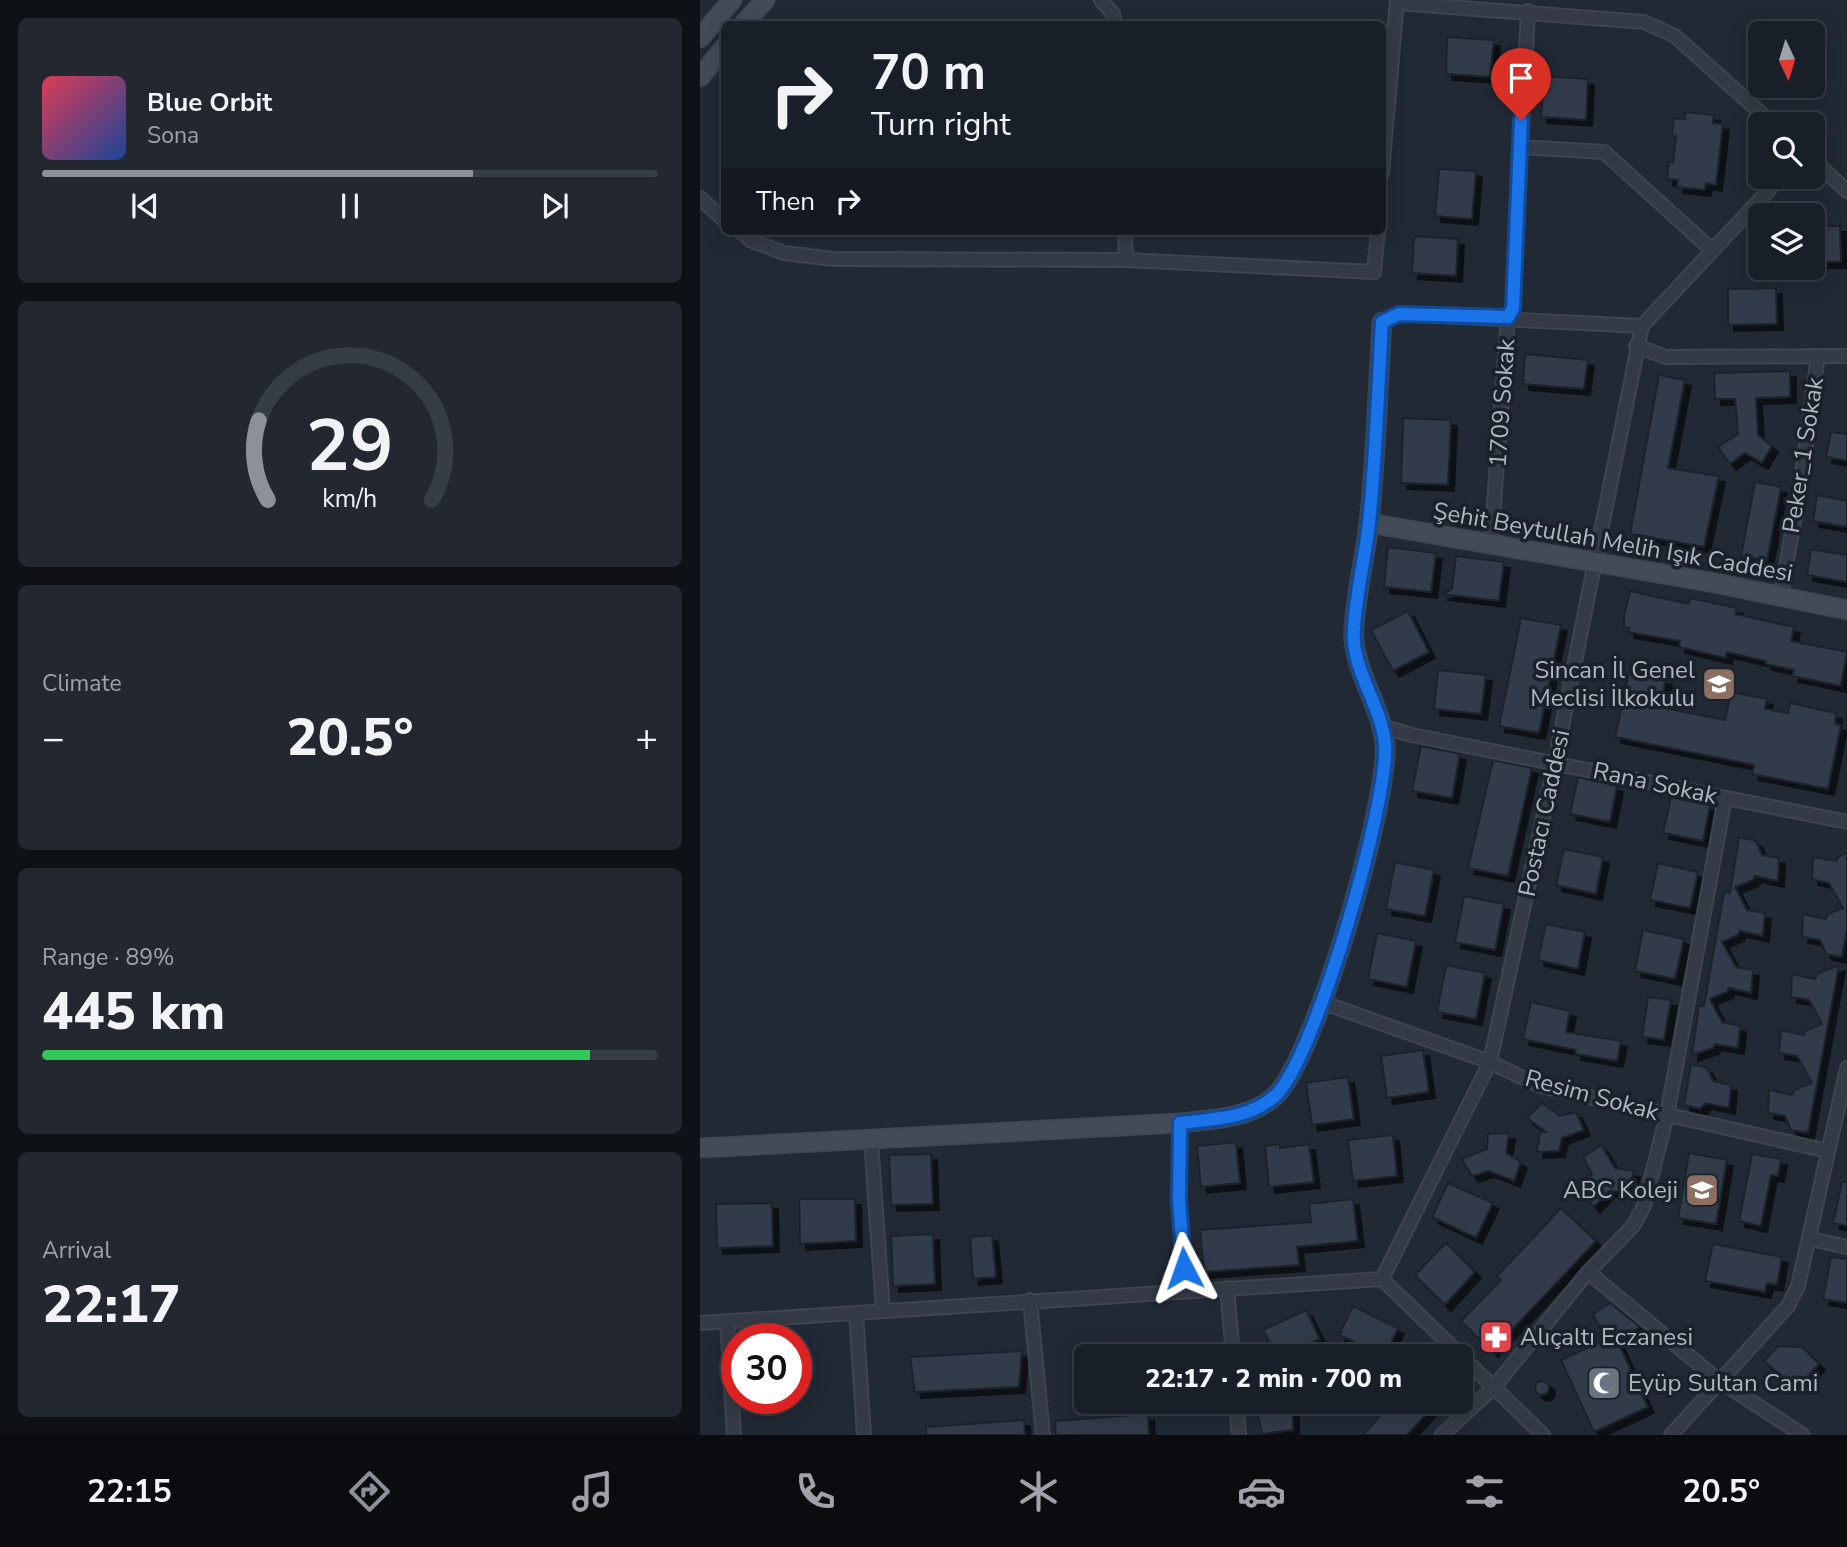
<!DOCTYPE html>
<html lang="en">
<head>
<meta charset="utf-8">
<style>
	:root { --surface:#191f28; --page:#222730; --text:#f1f3f6; --muted:#9fa2a8; --line:#373d45; --accent:#8c9099 }
	body { margin:0; font-family:"Nunito Sans",sans-serif; background:var(--page); color:var(--text); height:100vh; display:flex; flex-direction:column; font-size:26px; white-space:nowrap }
	* { box-sizing:border-box; margin:0 }
	p { font-size:23px; color:var(--muted) }
	.icon { flex:none; width:38px; height:38px; fill:none; stroke:currentColor; stroke-width:2; stroke-linecap:round; stroke-linejoin:round }
	.map { position:relative; flex:1; overflow:hidden }
	.panel { display:flex; flex-direction:column; gap:18px; padding:18px; background:#0e1116; width:700px }
	.panel>* { flex:none }
	.guide { position:absolute; left:21px; top:21px; width:665px; height:214px; border-radius:10px; box-shadow:0 4px 18px #0003,0 0 0 2px var(--line); background:#191f28; color:var(--text); overflow:hidden }
	.needle { width:46px; rotate:176deg }
	.controls { position:absolute; left:1048px; top:21px; display:grid; gap:14px }
	.controls a { display:grid; place-items:center; width:77px; height:77px; border-radius:10px; background:var(--surface); box-shadow:0 4px 18px #0003,0 0 0 2px var(--line); font-size:35px }
	.speed { position:absolute; left:21px; top:1323px; display:flex; gap:14px; font-size:35px; font-weight:700; text-align:center }
	.speed>* { display:grid; place-content:center; width:91px; height:91px; border-radius:50%; background:var(--surface); box-shadow:0 4px 18px #0003,0 0 0 2px var(--line); line-height:1 }
	.speed .limit { border:10px solid #d22; background:#fff; color:#111 }
	.pin { position:absolute; display:grid; place-items:center; width:60px; height:60px; color:#fff; margin:-72px -30px; border-radius:50% 50% 50% 0; rotate:-45deg; box-shadow:0 0 7px #0007 }
	.pin .icon { rotate:45deg }
	.me { position:absolute; width:77px; margin:-38px; rotate:356deg; stroke-linejoin:round; filter:drop-shadow(0 0 5px #0008) }
	.turn { display:flex; align-items:center; gap:24px; height:147px; padding:0 35px; font-size:32px }
	.turn .icon { width:91px; height:91px; stroke-width:2.5 }
	.turn b { display:block; font-size:49px; line-height:60px }
	.then { display:flex; align-items:center; height:66px; padding:0 35px; background:#0003; gap:14px; font-size:26px }
	.big { font-size:52px; font-weight:800; line-height:1.1 }
	.panel .card { flex:1; display:flex; flex-direction:column; justify-content:center; gap:10px; min-width:0; padding:0 24px; border-radius:10px; background:var(--page) }
	.panel .dial { align-items:center; gap:0 }
	.dial svg { height:182px; overflow:visible; fill:none; stroke:var(--line); stroke-width:7; stroke-linecap:round; text-anchor:middle }
	.dial text { fill:var(--text); stroke:none }
	.song { display:flex; align-items:center; gap:21px }
	.cover { width:84px; height:84px; border-radius:10px; background:linear-gradient(135deg,hsl(350 70% 55%),hsl(220 70% 35%)) }
	.played { height:7px; border-radius:4px; background:linear-gradient(90deg,var(--accent) 70%,var(--line) 70%) }
	.keys { display:flex; justify-content:space-around; direction:ltr }
	.heat { display:flex; justify-content:space-between; align-items:center; font-size:38px; direction:ltr }
	.charge { height:10px; border-radius:5px; background:linear-gradient(90deg,#34c759 89%,var(--line) 0) }
	.trip { position:absolute; left:374px; top:1344px; width:399px; height:70px; border-radius:10px; background:var(--surface); box-shadow:0 4px 18px #0003,0 0 0 2px var(--line); font-weight:800; line-height:70px; text-align:center }
	.dock { display:flex; height:112px; justify-content:space-around; align-items:center; background:#0a0c10; color:var(--muted) }
	.dock .icon { width:49px; height:49px }
	.dock .on { color:var(--accent) }
	.dock b { font-size:32px; color:var(--text) }
	main { display:flex; flex:1; min-height:0 }
	.map>svg:first-child { display:block }
	.building { fill:#313a49; stroke:#1c232c; stroke-width:2; filter:url(#shadow) }
	.lines { fill:none; stroke-linecap:round; stroke-linejoin:round }
	.street-casing { stroke:#3e454f; stroke-width:16 }
	.secondary-casing { stroke:#3e454f; stroke-width:21 }
	.street { stroke:#353b46; stroke-width:12 }
	.secondary { stroke:#434b58; stroke-width:18 }
	.route-casing { stroke:#114b97; stroke-width:18 }
	.route { stroke:#1a73e8; stroke-width:12 }
	.labels { text-anchor:middle; dominant-baseline:central; stroke-width:7; stroke-linejoin:round; paint-order:stroke }
	.street-label { font-size:24px; fill:#afb6c2; stroke:#1a212a }
	.poi-label { font-size:24px; fill:#afb6c2; stroke:#1a212a; text-anchor:end }
</style>
</head>
<body>
<main>
<section class="panel">
<div class="card">
<div class="song"><i class="cover"></i><div><b>Blue Orbit</b><p>Sona</p></div></div>
<div class="played"></div>
<div class="keys"><svg class="icon" aria-label="previous" viewBox="0 0 24 24"><path d="M18 5L8 12l10 7zM5 5v14"/></svg><svg class="icon" aria-label="pause" viewBox="0 0 24 24"><path d="M8 5v14M16 5v14"/></svg><svg class="icon" aria-label="next" viewBox="0 0 24 24"><path d="M6 5l10 7-10 7zM19 5v14"/></svg></div>
</div>
<div class="card dial"><svg viewBox="0 0 100 80">
<path d="M14 69A42 42 0 1 1 86 69"/>
<path d="M14 69A42 42 0 0 1 10 34" stroke="#8c9099"/>
<text x="50" y="56" font-size="32" font-weight="700">29</text>
<text x="50" y="72" font-size="11">km/h</text>
</svg></div>
<div class="card"><p>Climate</p>
<div class="heat"><a>−</a><b class="big">20.5°</b><a>+</a></div>
</div>
<div class="card"><p>Range · 89%</p><b class="big">445 km</b><div class="charge"></div></div>
<div class="card"><p>Arrival</p><b class="big">22:17</b></div>
</section>
<div class="map">
<svg width="1147" height="1435" viewBox="0 0 1147 1435">
	<defs>
		<filter id="shadow"><feDropShadow dx="6" dy="6" stdDeviation="0" flood-color="#0009"/></filter>
	</defs>
	<rect width="100%" height="100%" fill="#212935"/>
	<!-- building -->
	<g class="building">
		<polygon points="747,37 794,40 790,77 746,74"/>
		<polygon points="844,76 888,79 886,120 841,117"/>
		<polygon points="985,112 1014,115 1013,123 1023,124 1016,185 1006,183 1005,190 977,187 978,180 967,179 969,162 973,162 976,136 972,135 974,118 985,119"/>
		<polygon points="739,169 776,171 772,219 735,216"/>
		<polygon points="1113,226 1140,226 1141,262 1113,262"/>
		<polygon points="714,236 758,239 756,276 712,273"/>
		<polygon points="1076,288 1077,324 1028,325 1028,289"/>
		<polygon points="825,354 888,360 884,389 823,384"/>
		<polygon points="1090,371 1090,397 1056,398 1058,435 1072,446 1062,463 1045,453 1030,464 1018,447 1038,434 1035,399 1015,399 1014,373"/>
		<polygon points="959,375 985,380 968,468 1019,476 1004,547 930,534"/>
		<polygon points="703,418 751,420 748,485 701,483"/>
		<polygon points="1131,432 1147,434 1147,461 1126,457"/>
		<polygon points="1055,482 1081,487 1067,561 1041,556"/>
		<polygon points="1117,495 1147,501 1147,527 1113,521"/>
		<polygon points="688,547 736,553 731,592 684,587"/>
		<polygon points="1111,549 1147,555 1147,582 1107,575"/>
		<polygon points="756,556 804,562 799,601 742,594 752,589"/>
		<polygon points="930,591 989,604 990,598 1037,608 1035,614 1094,627 1091,641 1147,652 1141,686 1092,676 1094,670 1066,664 1066,661 1027,652 1026,658 979,647 980,641 928,632 929,628 924,627 924,616"/>
		<polygon points="708,611 729,652 693,671 671,630"/>
		<polygon points="821,618 861,625 839,733 799,726"/>
		<polygon points="738,670 786,675 781,714 734,709"/>
		<polygon points="929,672 966,679 960,707 1025,720 1031,692 1067,699 1065,709 1088,713 1090,703 1136,713 1135,724 1141,725 1128,789 1052,774 1054,765 915,737"/>
		<polygon points="721,746 760,754 752,798 712,791"/>
		<polygon points="793,760 832,768 808,876 768,868"/>
		<polygon points="878,777 917,786 910,822 870,814"/>
		<polygon points="971,797 1010,805 1003,841 963,833"/>
		<polygon points="1039,837 1056,841 1062,855 1079,858 1078,881 1055,876 1053,880 1035,887 1047,910 1065,913 1063,936 1040,931 1038,935 1022,942 1036,967 1053,970 1051,993 1029,988 1027,992 1010,999 1022,1022 1040,1026 1038,1048 1015,1044 1013,1048 992,1055 999,1005 1004,1006 1024,892 1030,893"/>
		<polygon points="864,849 903,857 896,894 856,885"/>
		<polygon points="1147,853 1147,928 1142,957 1126,954 1120,940 1102,937 1103,914 1126,919 1128,914 1143,908 1129,883 1112,879 1113,857 1136,861 1138,857"/>
		<polygon points="695,862 734,870 725,916 686,909"/>
		<polygon points="958,863 998,872 990,908 950,900"/>
		<polygon points="764,896 804,904 795,950 755,942"/>
		<polygon points="846,924 885,932 878,969 838,960"/>
		<polygon points="943,930 984,939 975,979 935,971"/>
		<polygon points="677,933 716,941 707,987 668,979"/>
		<polygon points="746,965 785,973 776,1019 737,1012"/>
		<polygon points="1139,965 1108,1133 1091,1130 1085,1116 1068,1113 1069,1090 1092,1095 1094,1090 1112,1083 1097,1056 1079,1053 1081,1030 1104,1035 1105,1031 1122,1024 1109,1000 1091,997 1092,974 1115,979 1117,974"/>
		<polygon points="948,997 971,1000 964,1040 942,1037"/>
		<polygon points="831,1002 870,1011 866,1032 921,1041 917,1061 875,1054 876,1050 823,1039"/>
		<polygon points="723,1050 729,1092 687,1098 681,1056"/>
		<polygon points="991,1064 1007,1068 1013,1081 1031,1085 1029,1108 1006,1103 1000,1109 984,1105"/>
		<polygon points="648,1077 654,1119 612,1125 606,1083"/>
		<polygon points="842,1103 860,1116 876,1112 884,1130 862,1138 859,1151 837,1152 840,1132 846,1132 827,1118"/>
		<polygon points="809,1133 806,1153 821,1162 814,1181 789,1171 772,1176 762,1159 787,1149 788,1134"/>
		<polygon points="693,1135 697,1176 653,1181 648,1140"/>
		<polygon points="536,1142 540,1183 501,1187 497,1146"/>
		<polygon points="580,1144 580,1148 609,1144 614,1182 569,1187 565,1146"/>
		<polygon points="901,1145 915,1168 934,1171 928,1193 909,1191 894,1207 881,1192 892,1174 883,1157"/>
		<polygon points="989,1153 1027,1160 1016,1224 978,1218"/>
		<polygon points="231,1154 233,1204 191,1205 189,1155"/>
		<polygon points="1052,1154 1081,1159 1078,1176 1071,1175 1061,1226 1039,1221"/>
		<polygon points="1142,1182 1147,1182 1147,1226 1133,1223"/>
		<polygon points="748,1183 793,1203 776,1238 732,1217"/>
		<polygon points="99,1199 155,1199 156,1241 100,1244"/>
		<polygon points="653,1199 658,1241 597,1247 599,1265 504,1272 500,1230 611,1222 609,1204"/>
		<polygon points="72,1203 73,1246 17,1248 16,1204"/>
		<polygon points="861,1208 896,1241 792,1351 761,1321 801,1280 797,1276"/>
		<polygon points="233,1234 235,1284 193,1286 191,1236"/>
		<polygon points="292,1235 296,1277 273,1279 270,1237"/>
		<polygon points="746,1243 775,1272 745,1305 715,1275"/>
		<polygon points="1013,1244 1082,1257 1077,1285 1067,1283 1065,1292 1005,1281"/>
		<polygon points="1131,1257 1147,1259 1147,1303 1123,1299"/>
		<polygon points="910,1303 940,1327 918,1342 948,1407 894,1432 861,1360 906,1339 893,1314"/>
		<polygon points="653,1306 698,1328 685,1356 639,1335"/>
		<polygon points="606,1310 620,1339 583,1356 576,1356 563,1330"/>
		<polygon points="1078,1346 1102,1347 1119,1364 1101,1384 1099,1382 1094,1387 1064,1361"/>
		<polygon points="322,1351 319,1387 215,1392 210,1357"/>
		<circle cx="842" cy="1388" r="7"/>
		<polygon points="555,1402 593,1402 593,1430 562,1434"/>
		<polygon points="693,1402 738,1402 707,1435 663,1435"/>
		<polygon points="448,1414 449,1435 356,1435 355,1421"/>
		<polygon points="324,1420 325,1435 226,1435 226,1427"/>
	</g>
	<g class="lines">
		<!-- street casing -->
		<g class="street-casing">
			<g id="street">
				<polyline points="401,0 413,14 415,24"/>
				<polyline points="697,3 944,22 975,36 1073,124"/>
				<polyline points="820,147 904,152 1012,250"/>
				<polyline points="1113,160 1147,191"/>
				<polyline points="682,173 697,0"/>
				<polyline points="0,198 24,220"/>
				<polyline points="40,231 52,241 84,253 133,259 426,260 674,272 678,231"/>
				<polyline points="425,231 426,260"/>
				<polyline points="682,322 699,314 942,326"/>
				<polyline points="936,346 966,357 1147,356"/>
				<polyline points="791,544 808,317 813,308 828,11"/>
				<polyline points="1081,595 1101,482 1118,356"/>
				<polyline points="681,726 712,735 1147,822"/>
				<polyline points="624,1003 790,1062 840,1086 1128,1151"/>
				<polyline points="480,1123 479,1200 485,1291"/>
				<polyline points="171,1141 183,1310"/>
				<polyline points="1111,1239 1147,1247"/>
				<polyline points="888,1272 1018,1380 1103,1435"/>
				<polyline points="682,1279 790,1062 855,762 942,326 1081,177"/>
				<polyline points="527,1288 533,1356"/>
				<polyline points="330,1300 343,1435"/>
				<polyline points="156,1313 164,1435"/>
				<polyline points="27,1322 34,1435"/>
				<polyline points="0,1323 682,1279 843,1435"/>
				<polyline points="536,1402 539,1435"/>
				<polyline points="742,1435 794,1387 888,1272 933,1226 944,1206 967,1115 1025,798"/>
				<polyline points="971,1435 1088,1306 1098,1286 1147,1068"/>
			</g>
		</g>
		<!-- secondary casing -->
		<g class="secondary-casing">
			<g id="secondary">
				<polyline points="44,24 65,0"/>
				<polyline points="0,38 32,0"/>
				<polyline points="0,77 24,48"/>
				<polyline points="669,523 1015,583 1147,610"/>
				<path d="M 0,1148 L 480,1123 C 513,1119 549,1119 575,1096 C 615,1060 689,801 685,745 C 682,705 651,669 654,628 C 656,593 665,558 669,523 C 676,457 678,389 682,322"/>
			</g>
		</g>
		<!-- street -->
		<use href="#street" class="street"/>
		<!-- secondary -->
		<use href="#secondary" class="secondary"/>
	</g>
	<g class="lines">
		<!-- route casing -->
		<g class="route-casing">
			<path id="route" d="M 484,1268 L 479,1200 L 480,1123 C 513,1119 549,1119 575,1096 C 615,1060 689,800 685,745 C 682,705 650,669 654,628 C 656,593 665,558 669,523 C 676,457 678,389 682,322 L 699,314 L 808,317 L 813,308 L 821,120"/>
		</g>
		<!-- route -->
		<use href="#route" class="route"/>
	</g>
	<!-- icons -->
	<defs>
		<g id="school-square" transform="scale(1.75)"><rect x="-9" y="-9" width="18" height="18" rx="4" fill="#8d6e63" stroke="#1a212a"/><path d="M0-5L7-2L0 1L-7-2ZM-4 1L0 2.5L4 1V4Q0 6-4 4Z" fill="#fff"/></g>
		<g id="pharmacy-square" transform="scale(1.75)"><rect x="-9" y="-9" width="18" height="18" rx="4" fill="#e0444e" stroke="#1a212a"/><path d="M-2-6h4v4h4v4h-4v4h-4v-4h-4v-4h4Z" fill="#fff"/></g>
		<g id="mosque-square" transform="scale(1.75)"><rect x="-9" y="-9" width="18" height="18" rx="4" fill="#6b7280" stroke="#1a212a"/><path d="M3.5-4.9A6 6 0 1 0 3.5 4.9A5 5 0 1 1 3.5-4.9Z" fill="#fff"/></g>
	</defs>
	<g fill-rule="evenodd">
		<use href="#school-square" x="1019" y="684"/>
		<use href="#school-square" x="1002" y="1190"/>
		<use href="#pharmacy-square" x="796" y="1337"/>
		<use href="#mosque-square" x="904" y="1383"/>
	</g>
	<g class="labels">
		<!-- street labels -->
		<g class="street-label">
			<text transform="translate(802 403) rotate(-86)">1709 Sokak</text>
			<text transform="translate(1103 455) rotate(-81)">Peker_1 Sokak</text>
			<text transform="translate(913 542) rotate(10)">Şehit Beytullah Melih Işık Caddesi</text>
			<text transform="translate(955 783) rotate(12)">Rana Sokak</text>
			<text transform="translate(844 813) rotate(-78)">Postacı Caddesi</text>
			<text transform="translate(892 1095) rotate(15)">Resim Sokak</text>
		</g>
		<!-- poi labels -->
		<g class="poi-label">
			<text x="995" y="670">Sincan İl Genel<tspan x="995" dy="28">Meclisi İlkokulu</tspan></text>
			<text x="978" y="1190">ABC Koleji</text>
			<text x="820" y="1337" text-anchor="start">Alıçaltı Eczanesi</text>
			<text x="928" y="1383" text-anchor="start">Eyüp Sultan Cami</text>
		</g>
	</g>
</svg>
<div class="controls">
<a><svg class="needle" viewBox="-14 -14 28 28"><path d="M0-13l5 13h-10z" fill="#e53935"/><path d="M0 13l5-13h-10z" fill="#9fa2a8"/></svg></a>
<a><svg class="icon" aria-label="search" viewBox="0 0 24 24"><circle cx="10" cy="10" r="6"/><path d="M15 15l6 6"/></svg></a>
<a><svg class="icon" aria-label="layers" viewBox="0 0 24 24"><path d="M12 4l9 5-9 5-9-5zM3 14l9 5 9-5"/></svg></a>
</div>
<div class="speed"><div class="limit">30</div></div>
<div class="pin" style="left:821px;top:120px;background:#d93025"><svg class="icon" aria-label="arrive" viewBox="0 0 24 24"><path d="M6 21V4h12l-3 4 3 4H6"/></svg></div>
<svg class="me" style="left:484px;top:1268px" viewBox="-20 -20 40 40"><path d="M0-17L14 15 0 8-14 15z" fill="#1a73e8" stroke="#fff" stroke-width="4"/></svg>
<div class="trip">22:17 · 2 min · 700 m</div>
<div class="guide">
<div class="turn"><svg class="icon" aria-label="right" viewBox="0 0 24 24"><path d="M7 20v-9h11M14 6l5 5-5 5"/></svg><div><b>70 m</b>Turn right</div></div>
<div class="then">Then<svg class="icon" aria-label="right" viewBox="0 0 24 24"><path d="M7 20v-9h11M14 6l5 5-5 5"/></svg></div>
</div>
</div>
</main>
<nav class="dock">
<b>22:15</b>
<svg class="icon on" aria-label="directions" viewBox="0 0 24 24"><path d="M12 3l9 9-9 9-9-9zM9 14v-3h6M13 9l2 2-2 2"/></svg>
<svg class="icon" aria-label="music" viewBox="0 0 24 24"><path d="M9 18V5l10-2v13"/><circle cx="6" cy="18" r="3"/><circle cx="16" cy="16" r="3"/></svg>
<svg class="icon" aria-label="phone" viewBox="0 0 24 24"><path d="M5 4h4l2 5-3 2q2 4 5 5l2-3 5 2v4C11 20 4 13 5 4z"/></svg>
<svg class="icon" aria-label="climate" viewBox="0 0 24 24"><path d="M12 3v18M4 7l16 10M4 17L20 7"/></svg>
<svg class="icon" aria-label="car" viewBox="0 0 24 24"><path d="M5 17H2v-5l4-1 3-4h7l3 4 3 1v5h-3M9 17h6M6 11h13"/><circle cx="7" cy="17" r="2"/><circle cx="17" cy="17" r="2"/></svg>
<svg class="icon" aria-label="filters" viewBox="0 0 24 24"><path d="M4 7h16M4 17h16"/><circle cx="9" cy="7" r="2"/><circle cx="15" cy="17" r="2"/></svg>
<b>20.5°</b>
</nav>
</body>
</html>
